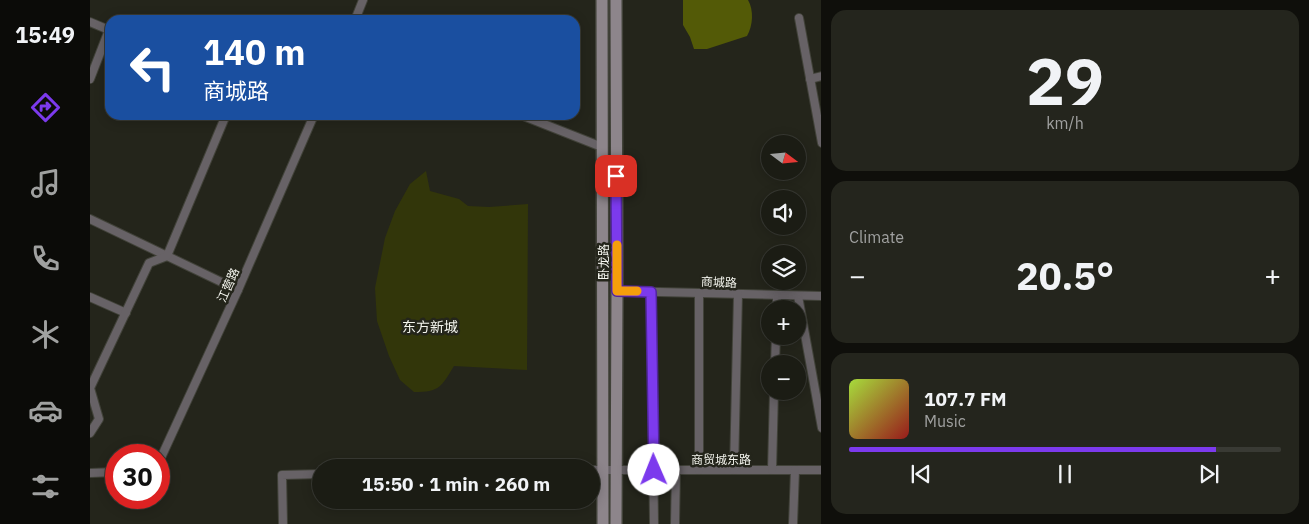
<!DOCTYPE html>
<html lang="en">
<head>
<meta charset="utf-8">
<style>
	:root { --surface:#1b1c14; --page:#24251d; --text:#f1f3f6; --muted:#a0a1a0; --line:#393a34; --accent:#7c3aed }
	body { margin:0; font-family:"IBM Plex Sans","Noto Sans SC",sans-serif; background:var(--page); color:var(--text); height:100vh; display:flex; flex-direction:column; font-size:19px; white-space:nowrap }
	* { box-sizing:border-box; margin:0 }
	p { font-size:16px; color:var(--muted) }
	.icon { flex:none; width:28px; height:28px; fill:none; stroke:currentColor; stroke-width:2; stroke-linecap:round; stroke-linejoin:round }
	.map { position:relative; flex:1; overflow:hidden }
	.sheet { display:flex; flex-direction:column; gap:10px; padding:10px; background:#0f0f0b; width:488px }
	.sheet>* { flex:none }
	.guide { position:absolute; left:15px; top:15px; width:475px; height:105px; border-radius:15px; box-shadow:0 2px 12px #0003,0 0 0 1px var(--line); background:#1a4fa0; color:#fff; overflow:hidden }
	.needle { width:32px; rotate:106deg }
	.fabs { position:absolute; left:671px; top:135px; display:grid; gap:10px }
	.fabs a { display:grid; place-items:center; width:45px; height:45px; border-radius:50%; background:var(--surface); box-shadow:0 2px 12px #0003,0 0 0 1px var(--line); font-size:25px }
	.speed { position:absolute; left:15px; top:444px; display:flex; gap:10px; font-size:25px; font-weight:700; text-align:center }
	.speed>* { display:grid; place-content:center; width:65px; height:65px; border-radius:50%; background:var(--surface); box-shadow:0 2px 12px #0003,0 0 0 1px var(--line); line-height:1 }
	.speed .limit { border:8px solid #d22; background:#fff; color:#111 }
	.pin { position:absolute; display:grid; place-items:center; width:42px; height:42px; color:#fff; margin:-21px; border-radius:10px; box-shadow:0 2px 8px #0006 }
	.me { position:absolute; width:55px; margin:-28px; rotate:359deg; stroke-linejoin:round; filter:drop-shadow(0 0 4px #0008) }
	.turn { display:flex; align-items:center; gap:18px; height:105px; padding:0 15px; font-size:22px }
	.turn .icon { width:65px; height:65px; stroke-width:2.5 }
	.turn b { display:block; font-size:35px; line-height:42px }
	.big { font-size:38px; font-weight:800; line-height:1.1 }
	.sheet .card { flex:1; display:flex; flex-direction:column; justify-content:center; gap:8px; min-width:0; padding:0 18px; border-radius:15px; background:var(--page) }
	.sheet .dial { align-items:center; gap:0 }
	.dial b { font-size:65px; line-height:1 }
	.song { display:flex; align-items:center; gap:15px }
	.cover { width:60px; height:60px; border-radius:8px; background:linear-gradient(135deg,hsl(80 70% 55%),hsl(0 70% 35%)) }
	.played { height:5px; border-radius:2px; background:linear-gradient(90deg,var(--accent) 85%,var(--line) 85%) }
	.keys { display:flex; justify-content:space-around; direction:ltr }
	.heat { display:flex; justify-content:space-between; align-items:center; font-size:28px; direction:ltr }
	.trip { position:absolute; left:222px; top:459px; width:288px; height:50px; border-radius:25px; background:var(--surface); box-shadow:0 2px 12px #0003,0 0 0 1px var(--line); font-weight:800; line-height:50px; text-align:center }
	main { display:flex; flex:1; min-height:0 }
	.tab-bar { display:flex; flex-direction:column; width:90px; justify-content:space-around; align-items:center; background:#0b0b08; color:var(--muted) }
	.tab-bar .icon { width:35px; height:35px }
	.tab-bar .active { color:var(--accent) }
	.tab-bar b { font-size:22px; color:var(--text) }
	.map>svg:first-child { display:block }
	.green { fill:#32360a }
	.forest { fill:#535a07 }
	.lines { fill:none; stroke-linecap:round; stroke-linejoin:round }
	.minor-casing { stroke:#414239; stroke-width:10 }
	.secondary-casing { stroke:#414239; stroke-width:14 }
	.minor { stroke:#676266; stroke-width:8 }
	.secondary { stroke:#8d858b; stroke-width:11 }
	.route-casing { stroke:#51269a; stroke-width:12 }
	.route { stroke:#7c3aed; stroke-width:9 }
	.slow { stroke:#f59e0b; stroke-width:9 }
	.labels { text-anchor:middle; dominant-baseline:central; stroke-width:5; stroke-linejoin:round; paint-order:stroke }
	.street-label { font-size:12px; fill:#f4f5ee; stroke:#24251b }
	.neighbourhood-label { font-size:14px; fill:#f4f5ee; stroke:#24251b }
</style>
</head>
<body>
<main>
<nav class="tab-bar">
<b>15:49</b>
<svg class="icon active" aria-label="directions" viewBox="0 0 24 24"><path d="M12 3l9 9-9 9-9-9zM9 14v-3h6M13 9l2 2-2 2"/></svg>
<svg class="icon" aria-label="music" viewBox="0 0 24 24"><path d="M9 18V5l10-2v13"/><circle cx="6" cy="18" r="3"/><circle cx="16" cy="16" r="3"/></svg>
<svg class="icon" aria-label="phone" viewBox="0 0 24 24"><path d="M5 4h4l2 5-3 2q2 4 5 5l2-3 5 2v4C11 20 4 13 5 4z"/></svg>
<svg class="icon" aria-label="climate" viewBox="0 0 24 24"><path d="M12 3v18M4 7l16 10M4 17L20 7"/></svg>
<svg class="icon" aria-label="car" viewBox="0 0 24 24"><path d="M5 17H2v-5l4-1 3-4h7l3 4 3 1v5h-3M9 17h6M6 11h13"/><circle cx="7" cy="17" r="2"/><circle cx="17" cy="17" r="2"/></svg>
<svg class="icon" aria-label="filters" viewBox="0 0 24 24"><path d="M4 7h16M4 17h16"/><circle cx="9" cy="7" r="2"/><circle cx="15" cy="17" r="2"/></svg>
</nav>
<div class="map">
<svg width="732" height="524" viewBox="0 0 732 524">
	<rect width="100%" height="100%" fill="#24251b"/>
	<!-- green -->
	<path class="green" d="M 336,171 L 340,191 L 369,199 L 378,206 L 399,207 L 438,204 L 437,370 L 364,366 C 351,387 350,392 324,392 L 310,380 L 299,356 L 287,321 L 285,288 L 295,238 L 305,211 L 320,184 Z"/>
	<!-- forest -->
	<path class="forest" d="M 593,0 L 658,0 C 664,10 663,26 657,36 L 617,49 L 604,49 L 600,37 L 593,25 Z"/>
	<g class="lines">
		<!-- minor casing -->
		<g class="minor-casing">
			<g id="minor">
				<polyline points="709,18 732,143"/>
				<polyline points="265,20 273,0"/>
				<polyline points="0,22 19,30 0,79"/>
				<polyline points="720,79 732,76"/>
				<polyline points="431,115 512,147"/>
				<polyline points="0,219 148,290"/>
				<polyline points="527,291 732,296"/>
				<polyline points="561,292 564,524"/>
				<polyline points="708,296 732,428"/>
				<polyline points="0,297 36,313"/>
				<polyline points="687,309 687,295"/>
				<polyline points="685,364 686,336"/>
				<polyline points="0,433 9,419 0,388 59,263 77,256 136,115"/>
				<polyline points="69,462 148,290 224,115"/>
				<polyline points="501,470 732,470"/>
				<polyline points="609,470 609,293"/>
				<polyline points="644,470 648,294"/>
				<polyline points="682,470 684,391"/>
				<polyline points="0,473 26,472"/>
				<polyline points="193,524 192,475 231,474"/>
				<polyline points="585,524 586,470"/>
				<polyline points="703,524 705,470"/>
			</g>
		</g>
		<!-- secondary casing -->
		<g class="secondary-casing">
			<g id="secondary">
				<polyline points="512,0 513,524"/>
				<polyline points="526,0 527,291 526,524"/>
			</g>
		</g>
		<!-- minor -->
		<use href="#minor" class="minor"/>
		<!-- secondary -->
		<use href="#secondary" class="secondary"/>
	</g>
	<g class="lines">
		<!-- route casing -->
		<g class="route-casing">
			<polyline id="route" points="526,176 527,291 561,292 564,470"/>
		</g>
		<!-- route -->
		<use href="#route" class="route"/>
		<!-- slow -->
		<polyline class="slow" points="527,245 527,291 547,291"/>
	</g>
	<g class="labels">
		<!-- street labels -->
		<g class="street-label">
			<text transform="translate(513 262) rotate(-90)">卧龙路</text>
			<text transform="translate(629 282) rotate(2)">商城路</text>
			<text transform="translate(138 285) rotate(-66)">江营路</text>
			<text x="631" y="459">商贸城东路</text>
		</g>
		<!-- neighbourhood labels -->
		<g class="neighbourhood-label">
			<text x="340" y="327">东方新城</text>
		</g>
	</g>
</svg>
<div class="fabs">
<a><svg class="needle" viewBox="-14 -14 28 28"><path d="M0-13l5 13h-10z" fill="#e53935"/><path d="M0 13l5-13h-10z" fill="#a0a1a0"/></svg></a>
<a><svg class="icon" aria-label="sound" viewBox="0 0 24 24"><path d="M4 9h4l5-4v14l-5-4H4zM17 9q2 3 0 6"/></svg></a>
<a><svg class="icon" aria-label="layers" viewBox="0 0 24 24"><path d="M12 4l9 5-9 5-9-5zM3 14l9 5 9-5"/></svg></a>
<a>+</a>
<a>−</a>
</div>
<div class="speed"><div class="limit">30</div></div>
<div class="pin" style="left:526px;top:176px;background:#d93025"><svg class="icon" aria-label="arrive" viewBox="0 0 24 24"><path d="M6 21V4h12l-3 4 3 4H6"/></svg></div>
<svg class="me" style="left:564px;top:470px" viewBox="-20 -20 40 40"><circle r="19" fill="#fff"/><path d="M0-13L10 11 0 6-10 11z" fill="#7c3aed"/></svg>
<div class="trip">15:50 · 1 min · 260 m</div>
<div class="guide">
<div class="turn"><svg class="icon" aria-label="left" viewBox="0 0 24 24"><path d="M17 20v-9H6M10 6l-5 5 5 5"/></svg><div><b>140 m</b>商城路</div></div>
</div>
</div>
<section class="sheet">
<div class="card dial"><b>29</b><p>km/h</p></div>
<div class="card"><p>Climate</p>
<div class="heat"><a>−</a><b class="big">20.5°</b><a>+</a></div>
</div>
<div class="card">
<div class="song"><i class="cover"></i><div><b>107.7 FM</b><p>Music</p></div></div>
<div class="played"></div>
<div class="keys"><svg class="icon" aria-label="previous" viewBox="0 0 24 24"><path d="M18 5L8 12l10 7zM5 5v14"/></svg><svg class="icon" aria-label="pause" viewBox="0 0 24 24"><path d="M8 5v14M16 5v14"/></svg><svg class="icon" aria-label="next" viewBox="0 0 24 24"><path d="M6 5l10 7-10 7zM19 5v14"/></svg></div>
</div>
</section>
</main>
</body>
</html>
